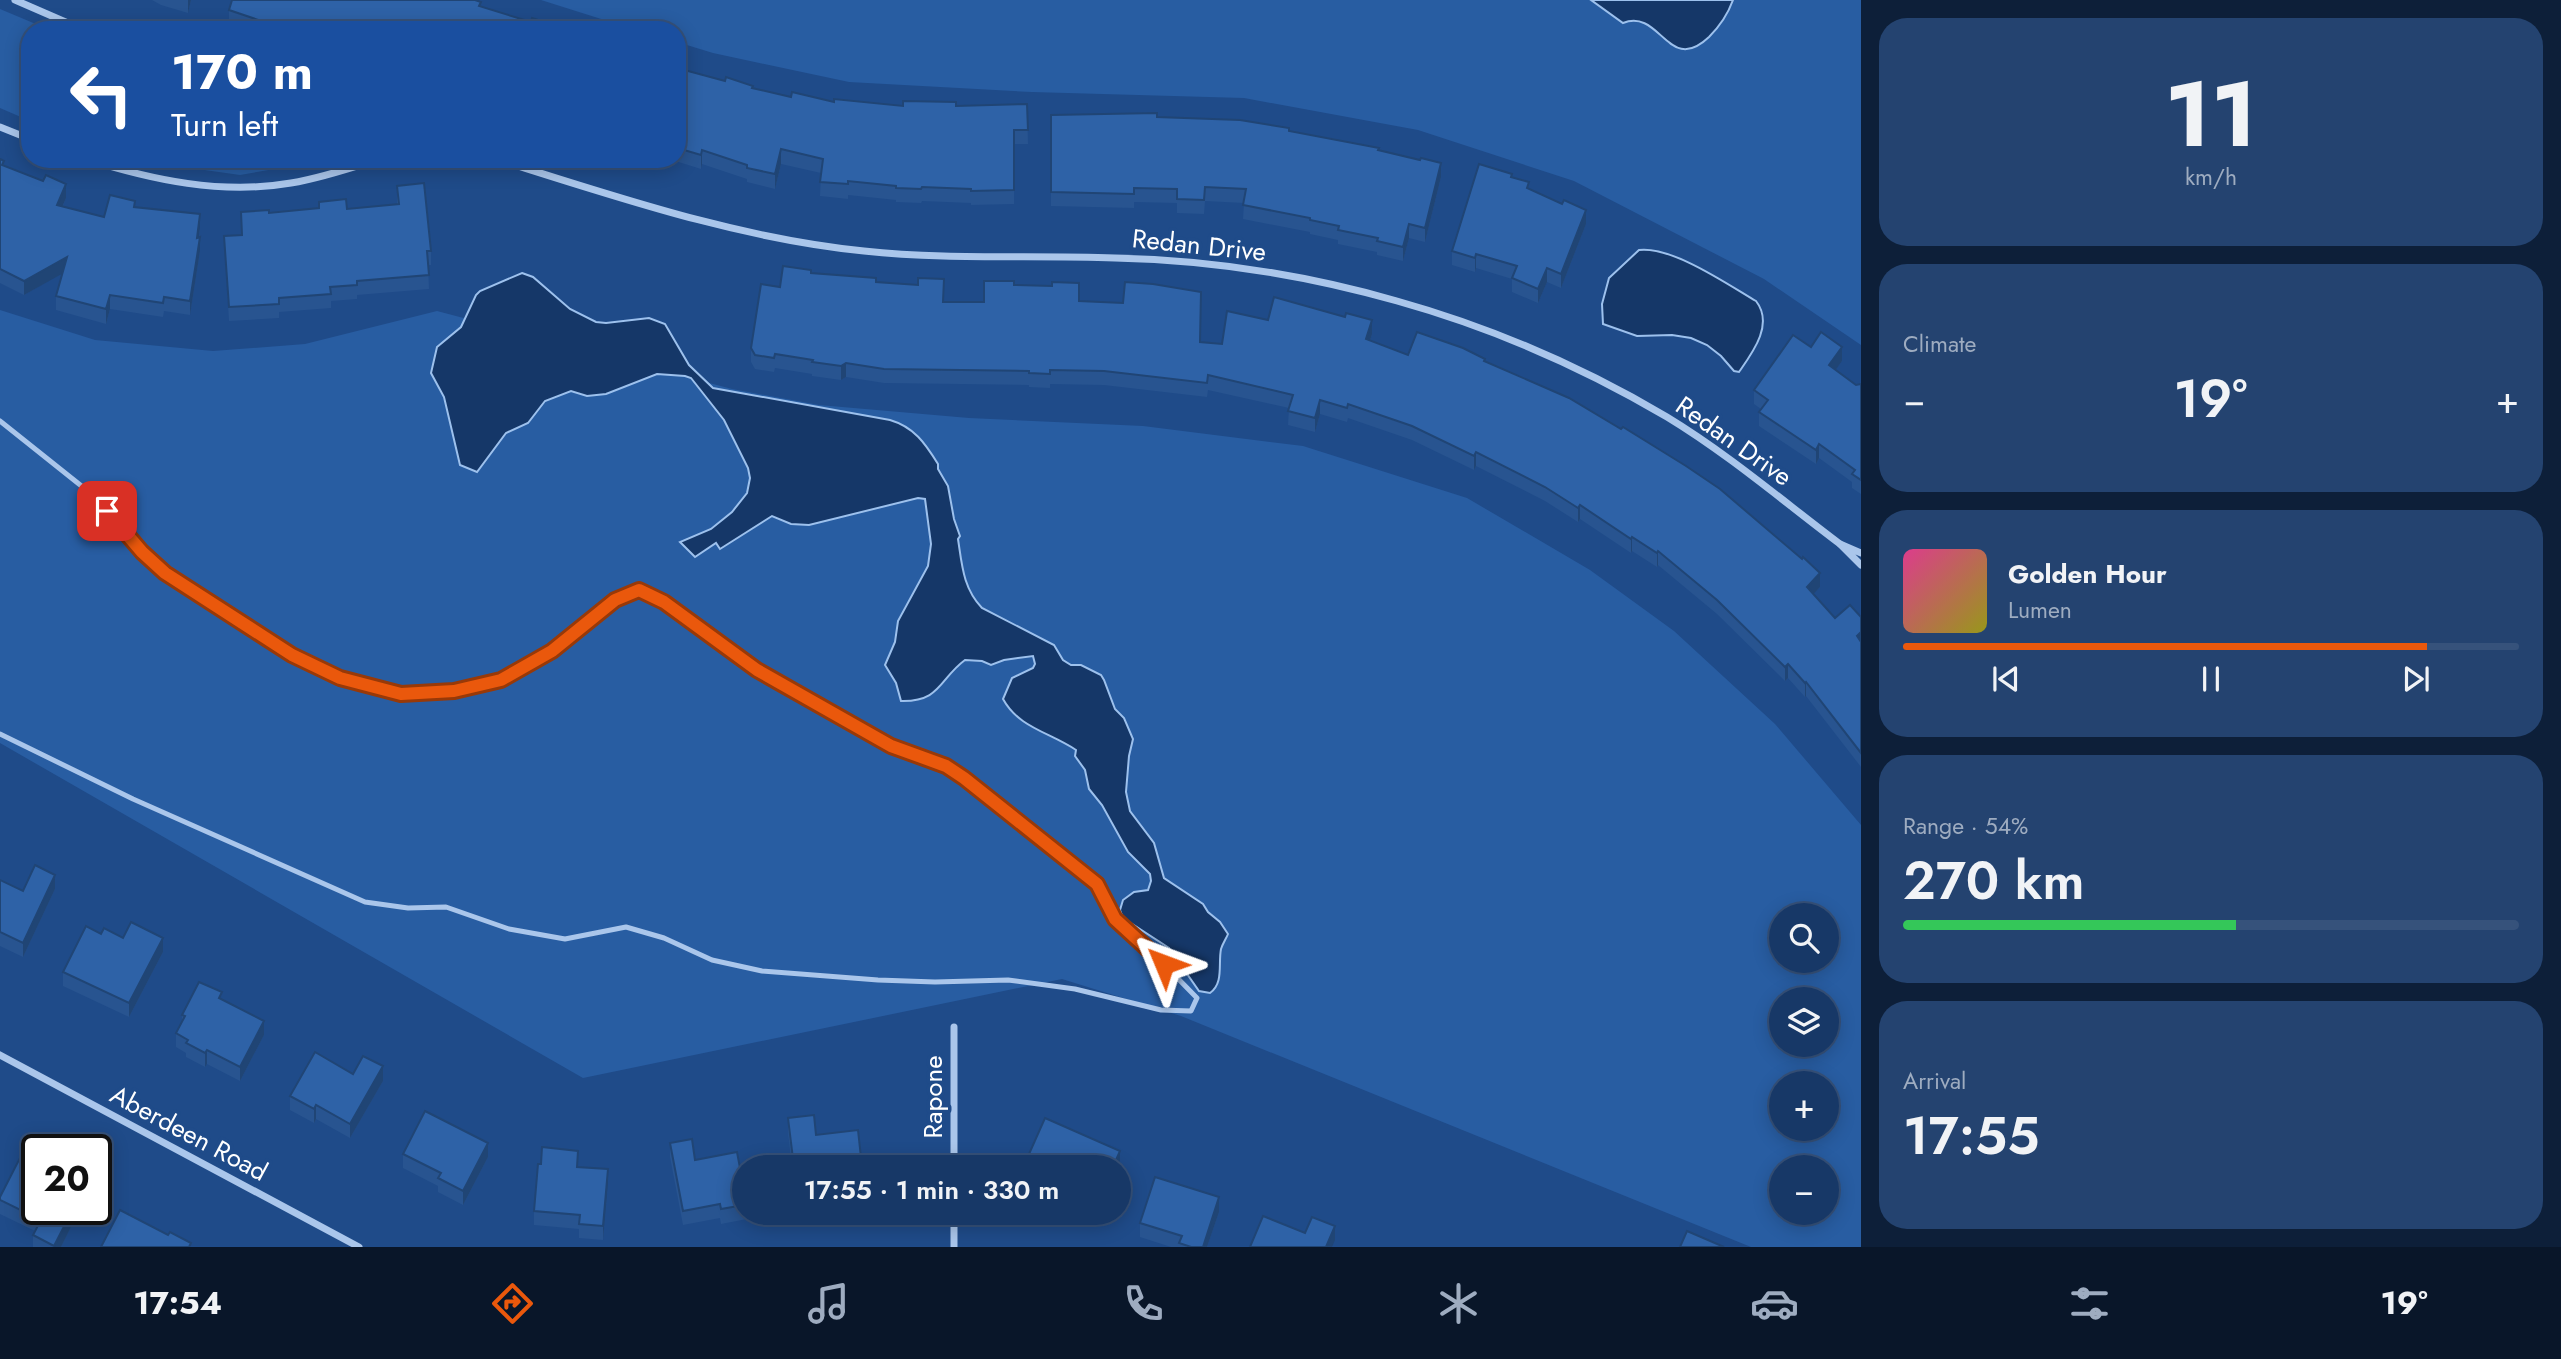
<!DOCTYPE html>
<html lang="en">
<head>
<meta charset="utf-8">
<style>
	:root { --surface:#173867; --page:#244370; --text:#f1f3f6; --muted:#9eacc0; --line:#36527b; --accent:#ea580c }
	body { margin:0; font-family:Jost,sans-serif; background:var(--page); color:var(--text); height:100vh; display:flex; flex-direction:column; font-size:26px; white-space:nowrap }
	* { box-sizing:border-box; margin:0 }
	p { font-size:23px; color:var(--muted) }
	.icon { flex:none; width:38px; height:38px; fill:none; stroke:currentColor; stroke-width:2; stroke-linecap:round; stroke-linejoin:round }
	.map { position:relative; flex:1; overflow:hidden }
	.sheet { display:flex; flex-direction:column; gap:18px; padding:18px; background:#0d1f39; width:700px }
	.sheet>* { flex:none }
	.hud { position:absolute; left:21px; top:21px; width:665px; height:147px; border-radius:28px; box-shadow:0 4px 18px #0003,0 0 0 2px var(--line); background:#1a4fa0; color:#fff; overflow:hidden }
	.controls { position:absolute; left:1769px; top:903px; display:grid; gap:14px }
	.controls a { display:grid; place-items:center; width:70px; height:70px; border-radius:50%; background:var(--surface); box-shadow:0 4px 18px #0003,0 0 0 2px var(--line); font-size:35px }
	.speed { position:absolute; left:21px; top:1134px; display:flex; gap:14px; font-size:35px; font-weight:700; text-align:center }
	.speed>* { display:grid; place-content:center; width:91px; height:91px; border-radius:50%; background:var(--surface); box-shadow:0 4px 18px #0003,0 0 0 2px var(--line); line-height:1 }
	.speed .limit { border:4px solid #111; border-radius:10px; background:#fff; color:#111 }
	.pin { position:absolute; display:grid; place-items:center; width:60px; height:60px; color:#fff; margin:-30px; border-radius:14px; box-shadow:0 4px 10px #0006 }
	.me { position:absolute; width:77px; margin:-38px; rotate:314deg; stroke-linejoin:round; filter:drop-shadow(0 0 5px #0008) }
	.turn { display:flex; align-items:center; gap:24px; height:147px; padding:0 35px; font-size:32px }
	.turn .icon { width:91px; height:91px; stroke-width:2.5 }
	.turn b { display:block; font-size:49px; line-height:60px }
	.big { font-size:52px; font-weight:600; line-height:1.1 }
	.sheet .widget { flex:1; display:flex; flex-direction:column; justify-content:center; gap:10px; min-width:0; padding:0 24px; border-radius:28px; background:var(--page) }
	.sheet .dial { align-items:center; gap:0 }
	.dial b { font-size:91px; line-height:1 }
	.song { display:flex; align-items:center; gap:21px }
	.cover { width:84px; height:84px; border-radius:10px; background:linear-gradient(135deg,hsl(330 70% 55%),hsl(60 70% 35%)) }
	.played { height:7px; border-radius:4px; background:linear-gradient(90deg,var(--accent) 85%,var(--line) 85%) }
	.keys { display:flex; justify-content:space-around; direction:ltr }
	.heat { display:flex; justify-content:space-between; align-items:center; font-size:38px; direction:ltr }
	.charge { height:10px; border-radius:5px; background:linear-gradient(90deg,#34c759 54%,var(--line) 0) }
	.trip { position:absolute; left:732px; top:1155px; width:399px; height:70px; border-radius:35px; background:var(--surface); box-shadow:0 4px 18px #0003,0 0 0 2px var(--line); font-weight:600; line-height:70px; text-align:center }
	.menu { display:flex; height:112px; justify-content:space-around; align-items:center; background:#091629; color:var(--muted) }
	.menu .icon { width:49px; height:49px }
	.menu .selected { color:var(--accent) }
	.menu b { font-size:32px; color:var(--text) }
	main { display:flex; flex:1; min-height:0 }
	.map>svg:first-child { display:block }
	.green { fill:#285da2; fill-rule:evenodd }
	.water { fill:#153768; stroke:#9dc1ed; stroke-width:2 }
	.lines { fill:none; stroke-linecap:round; stroke-linejoin:round }
	.service { stroke:#aac6eb; stroke-width:5 }
	.minor { stroke:#aac6eb; stroke-width:7 }
	.wall { fill:#285490 }
	.shaded-wall { fill:#204575 }
	.building { fill:#2e62a7; stroke:#204575; stroke-width:2 }
	.route-casing { stroke:#983908; stroke-width:18 }
	.route { stroke:#ea580c; stroke-width:12 }
	.labels { text-anchor:middle; dominant-baseline:central; stroke-width:7; stroke-linejoin:round; paint-order:stroke }
	.street-label { font-size:26px; fill:#fff; stroke:#1f4b89 }
</style>
</head>
<body>
<main>
<div class="map">
<svg width="1861" height="1247" viewBox="0 0 1861 1247">
	<rect width="100%" height="100%" fill="#1f4b89"/>
	<!-- green -->
	<g class="green">
		<polygon points="541,0 1861,0 1861,345 1764,279 1574,181 1418,130 1244,98 1032,92 849,82 713,53 677,42 677,30 636,30"/>
		<polygon points="0,9 50,30 30,30 30,121 0,108"/>
		<polygon points="142,159 332,159 240,175 155,163"/>
		<path d="M 0,310 L 95,340 L 213,351 L 305,344 L 437,311 L 732,389 L 819,405 L 969,418 L 1143,426 L 1303,446 L 1467,498 L 1590,570 L 1674,631 L 1775,724 L 1861,825 L 1861,1247 L 1751,1247 L 1181,1016 L 1062,979 L 583,1078 L 0,743 ZM 1782,915 L 1827,915 L 1827,961 L 1782,961 ZM 1782,999 L 1827,999 L 1827,1045 L 1782,1045 ZM 1782,1083 L 1827,1083 L 1827,1129 L 1782,1129 ZM 1782,1167 L 1827,1167 L 1827,1213 L 1782,1213 Z"/>
	</g>
	<!-- water -->
	<g class="water">
		<path d="M 1591,0 L 1733,0 C 1728,14 1719,27 1709,37 C 1668,76 1661,8 1623,23 Z"/>
		<path d="M 1639,250 C 1672,246 1727,284 1756,301 C 1774,324 1753,352 1739,372 L 1734,371 L 1721,356 L 1707,345 L 1691,338 L 1672,335 L 1637,336 L 1603,324 L 1602,304 L 1609,278 Z"/>
		<path d="M 522,273 L 533,277 L 570,309 L 596,322 L 606,323 L 649,318 L 665,324 L 689,365 L 713,388 L 890,420 C 914,427 925,443 938,464 L 938,469 L 948,486 L 954,519 L 960,536 L 958,539 C 962,565 963,588 982,608 L 1054,645 L 1063,660 L 1071,665 L 1081,665 L 1101,675 L 1104,680 L 1115,709 L 1124,718 L 1133,739 L 1129,756 L 1126,792 L 1130,811 L 1154,843 L 1164,878 L 1203,904 L 1208,912 L 1220,922 L 1228,934 C 1226,939 1223,943 1221,949 C 1218,964 1224,983 1210,993 L 1199,991 L 1169,948 L 1123,918 L 1120,910 L 1123,900 L 1134,892 L 1148,890 L 1151,881 L 1150,874 L 1128,852 L 1102,805 L 1089,789 L 1085,770 L 1075,756 L 1076,750 C 1049,732 1019,728 1003,699 L 1012,678 L 1033,668 L 1035,664 L 1033,656 L 1004,660 L 991,665 L 982,661 L 965,660 C 939,679 941,702 901,701 L 896,683 L 885,665 L 895,642 L 898,621 L 928,566 L 931,544 L 925,499 L 918,498 L 809,525 L 791,524 L 772,516 L 720,549 L 716,543 L 695,557 L 680,542 L 711,529 L 732,512 L 747,493 L 750,478 L 748,468 L 724,420 L 691,378 L 685,376 L 657,374 L 606,394 L 587,396 L 571,391 L 545,401 L 528,423 L 506,433 L 477,472 L 460,465 L 444,397 L 431,373 L 437,347 L 461,327 L 476,295 L 480,291 Z"/>
	</g>
	<g class="lines">
		<!-- service -->
		<polyline class="service" points="0,421 94,496 142,552 165,573 291,655 340,678 401,694 455,691 501,680 552,651 615,600 639,590 664,602 757,670 891,746 946,766 981,791 1097,884 1115,919 1148,948 1197,998 1191,1011 1161,1010 1075,989 1008,980 935,982 878,980 762,971 712,960 664,938 626,927 565,939 509,929 446,907 408,908 365,902 133,799 0,734"/>
		<!-- minor -->
		<g class="minor">
			<polyline points="15,0 84,30"/>
			<polyline points="0,127 30,139"/>
			<path d="M 86,159 C 152,180 222,195 291,183 C 321,178 351,168 379,159"/>
			<path d="M 496,159 C 617,197 737,238 864,251 C 947,260 1031,255 1115,258 C 1210,260 1306,275 1397,301 C 1490,327 1584,368 1667,417 C 1728,454 1783,501 1840,544"/>
			<polyline points="1861,553 1840,544 1861,565"/>
			<polyline points="954,1027 954,1167"/>
			<polyline points="0,1055 359,1247"/>
			<polyline points="954,1213 954,1247"/>
		</g>
	</g>
	<!-- wall -->
	<g class="wall">
		<polygon points="152,0 191,0 188,13 161,5"/>
		<polygon points="481,7 531,22 570,30 246,30 229,24 229,10"/>
		<polygon points="677,68 753,89 791,97 834,102 903,106 1027,104 1028,144 1014,144 1014,204 971,205 971,203 922,201 921,203 896,202 896,200 848,195 848,199 820,196 821,173 781,164 775,189 747,182 747,179 702,164 701,169 669,159 677,159"/>
		<polygon points="1051,115 1157,117 1289,131 1379,150 1441,177 1425,242 1409,238 1403,261 1377,255 1377,252 1338,244 1338,240 1310,234 1310,232 1243,219 1244,203 1205,201 1204,214 1177,213 1177,203 1134,202 1134,208 1051,206"/>
		<polygon points="0,159 4,165 66,198 63,206 104,217 135,207 200,228 199,237 200,251 190,315 164,311 163,317 110,309 106,324 56,310 56,296 62,273 24,295 0,283"/>
		<polygon points="1512,177 1529,189 1586,224 1561,288 1547,282 1538,303 1512,292 1512,279 1476,268 1475,272 1452,265 1452,251"/>
		<polygon points="397,186 431,251 431,265 428,265 429,289 357,295 357,299 331,301 331,308 279,312 279,318 229,321 224,236 242,235 241,212 269,213 319,208 319,202 347,209 397,204"/>
		<polygon points="811,273 944,293 944,302 984,302 1014,285 1079,301 1200,342 1222,344 1268,320 1372,334 1370,341 1408,355 1485,362 1820,587 1813,594 1835,618 1861,617 1861,767 1806,696 1805,697 1788,678 1785,681 1717,614 1658,565 1657,567 1632,551 1631,553 1580,519 1578,522 1545,501 1476,466 1474,470 1412,440 1348,418 1347,422 1320,414 1315,432 1288,425 1289,408 1208,390 1207,397 1104,385 1050,384 1050,388 1029,387 1029,385 884,383 846,377 841,380 812,376 812,374 775,368 774,372 755,369 751,362 751,348 780,287"/>
		<polygon points="1811,347 1842,361 1835,370 1856,385 1861,384 1861,494 1852,488 1852,482 1819,458 1816,464 1759,426 1759,412 1761,409 1754,404 1754,390"/>
		<polygon points="0,880 23,891 55,889 23,957 0,946"/>
		<polygon points="101,934 123,938 163,952 129,1017 63,986 63,972"/>
		<polygon points="222,999 264,1035 240,1081 207,1064 205,1067 186,1057 186,1053 176,1047 176,1033 182,1022 182,1015"/>
		<polygon points="353,1074 383,1081 350,1138 316,1119 314,1123 290,1110 290,1096"/>
		<polygon points="788,1118 816,1135 862,1167 792,1167 788,1132"/>
		<polygon points="670,1143 744,1189 744,1213 747,1213 747,1219 721,1224 720,1218 683,1225 670,1157"/>
		<polygon points="403,1154 488,1157 463,1205 438,1192 438,1186 403,1168"/>
		<polygon points="1025,1163 1120,1165 1118,1169 1118,1167 1025,1167"/>
		<polygon points="578,1167 608,1183 603,1240 579,1238 579,1229 534,1225 534,1211"/>
		<polygon points="0,1197 37,1209 80,1209 61,1247 33,1247 33,1235 35,1231 0,1214"/>
		<polygon points="1219,1212 1207,1247 1171,1247 1140,1237 1140,1223"/>
	</g>
	<!-- shaded-wall -->
	<g class="shaded-wall">
		<polygon points="188,0 191,0 188,13"/>
		<polygon points="781,149 781,164 775,189 775,174"/>
		<polygon points="702,150 702,164 701,169 701,155"/>
		<polygon points="1441,163 1441,177 1425,242 1425,228"/>
		<polygon points="66,184 66,198 57,219 57,205"/>
		<polygon points="1586,210 1586,224 1561,288 1561,274"/>
		<polygon points="200,214 200,228 197,252 197,238"/>
		<polygon points="1409,224 1409,238 1403,261 1403,247"/>
		<polygon points="200,237 200,251 190,315 190,301"/>
		<polygon points="1476,254 1476,268 1475,272 1475,258"/>
		<polygon points="67,257 67,271 24,295 24,281"/>
		<polygon points="1547,268 1547,282 1538,303 1538,289"/>
		<polygon points="110,295 110,309 106,324 106,309"/>
		<polygon points="1372,320 1372,334 1366,353 1366,339"/>
		<polygon points="1842,347 1842,361 1829,379 1829,365"/>
		<polygon points="846,363 846,377 841,380 841,366"/>
		<polygon points="1320,400 1320,414 1315,432 1315,418"/>
		<polygon points="1819,444 1819,458 1816,464 1816,450"/>
		<polygon points="1476,452 1476,466 1474,470 1474,456"/>
		<polygon points="1580,505 1580,519 1578,522 1578,508"/>
		<polygon points="1632,537 1632,551 1631,553 1631,539"/>
		<polygon points="1658,551 1658,565 1657,567 1657,553"/>
		<polygon points="1820,573 1820,587 1807,601 1807,587"/>
		<polygon points="1861,632 1861,647 1857,636"/>
		<polygon points="1788,664 1788,678 1785,681 1785,667"/>
		<polygon points="1806,682 1806,696 1805,697 1805,683"/>
		<polygon points="55,875 55,889 23,957 23,943"/>
		<polygon points="163,938 163,952 129,1017 129,1003"/>
		<polygon points="264,1021 264,1035 240,1081 240,1067"/>
		<polygon points="207,1050 207,1064 205,1067 205,1053"/>
		<polygon points="383,1066 383,1081 350,1138 350,1124"/>
		<polygon points="316,1105 316,1119 314,1123 314,1109"/>
		<polygon points="488,1143 488,1157 463,1205 463,1191"/>
		<polygon points="1120,1151 1120,1165 1118,1169 1118,1167 1113,1167"/>
		<polygon points="608,1169 608,1183 603,1240 603,1226"/>
		<polygon points="1219,1197 1219,1212 1207,1247 1203,1247"/>
		<polygon points="73,1209 80,1209 61,1247 54,1247"/>
		<polygon points="1335,1226 1335,1240 1332,1247 1326,1247"/>
	</g>
	<!-- building -->
	<g class="building">
		<polygon points="232,0 475,0 481,2 479,6 531,22 532,18 570,30 288,30 229,10"/>
		<polygon points="677,68 725,81 726,77 753,86 752,88 791,97 792,92 834,102 834,99 903,106 903,101 956,102 956,106 1027,104 1028,130 1014,130 1014,190 971,191 971,189 922,187 921,189 896,188 896,186 848,181 848,184 820,182 823,159 781,149 775,174 747,168 747,165 702,150 701,155 677,148"/>
		<polygon points="1157,113 1157,117 1240,120 1289,128 1289,131 1379,148 1378,150 1420,160 1421,158 1441,163 1425,228 1409,224 1403,247 1377,241 1378,238 1338,230 1339,226 1310,220 1310,218 1243,205 1246,189 1205,187 1204,200 1177,199 1177,189 1134,188 1134,194 1051,192 1051,115"/>
		<polygon points="0,159 4,161 2,165 43,181 46,175 66,184 57,205 104,217 110,195 135,201 134,207 200,214 197,238 200,237 190,301 164,297 163,303 110,295 106,309 56,296 67,257 24,281 0,269"/>
		<polygon points="1479,164 1512,174 1511,177 1529,182 1527,188 1562,204 1564,200 1586,210 1561,274 1547,268 1538,289 1512,278 1517,266 1476,254 1475,258 1452,251"/>
		<polygon points="424,183 431,251 427,251 429,275 357,281 357,285 330,287 331,294 279,298 279,304 229,307 224,236 242,235 241,212 269,210 269,213 319,208 319,202 346,199 347,209 399,204 397,186"/>
		<polygon points="783,266 811,270 811,273 876,278 876,282 918,285 918,278 944,279 943,302 984,302 984,281 1014,281 1014,285 1052,286 1052,282 1079,283 1079,301 1123,303 1125,282 1153,284 1201,292 1200,342 1222,344 1227,311 1268,320 1274,297 1345,317 1346,313 1372,320 1366,339 1408,355 1417,332 1463,348 1485,359 1484,361 1569,398 1621,429 1623,427 1686,466 1720,489 1802,559 1803,557 1820,573 1807,587 1835,618 1850,605 1861,617 1861,632 1857,636 1861,642 1861,753 1806,682 1805,683 1788,664 1785,667 1717,600 1658,551 1657,553 1632,537 1631,539 1580,505 1578,508 1545,487 1476,452 1474,456 1412,426 1348,404 1347,408 1320,400 1315,418 1288,411 1293,395 1208,375 1207,383 1104,371 1050,370 1050,374 1029,373 1029,371 884,369 846,363 841,366 812,362 813,360 775,354 774,358 755,355 751,348 761,284 780,287"/>
		<polygon points="1821,332 1842,347 1829,365 1856,385 1861,384 1861,480 1852,474 1855,470 1819,444 1816,450 1759,412 1768,400 1754,390 1793,335 1811,347"/>
		<polygon points="35,865 55,875 23,943 0,932 0,880 23,891"/>
		<polygon points="131,922 163,938 129,1003 63,972 86,926 101,934 104,928 123,938"/>
		<polygon points="199,982 222,992 219,998 264,1021 240,1067 207,1050 205,1053 186,1043 188,1040 176,1033 185,1016 182,1015"/>
		<polygon points="315,1052 353,1074 363,1056 383,1066 350,1124 316,1105 314,1109 290,1096"/>
		<polygon points="425,1111 488,1143 463,1191 438,1178 441,1173 403,1154"/>
		<polygon points="814,1115 816,1135 858,1130 862,1167 794,1167 788,1118"/>
		<polygon points="1045,1118 1120,1151 1113,1167 1035,1167 1025,1163"/>
		<polygon points="692,1139 695,1160 737,1152 744,1189 744,1205 721,1209 720,1204 683,1211 670,1143"/>
		<polygon points="542,1147 578,1151 577,1167 608,1169 603,1226 579,1224 580,1215 534,1211 538,1164 541,1164"/>
		<polygon points="24,1150 37,1157 37,1209 73,1209 54,1246 33,1235 41,1220 0,1200 0,1197"/>
		<polygon points="1155,1177 1219,1197 1203,1247 1191,1247 1179,1243 1182,1236 1140,1223"/>
		<polygon points="120,1210 168,1235 170,1232 191,1243 189,1247 101,1247"/>
		<polygon points="1263,1216 1305,1233 1312,1217 1335,1226 1326,1247 1250,1247"/>
		<polygon points="1687,1231 1724,1247 1680,1247"/>
	</g>
	<g class="lines">
		<!-- route casing -->
		<g class="route-casing">
			<polyline id="route" points="107,511 142,552 165,573 292,655 340,678 401,694 454,691 501,680 552,651 615,600 639,590 664,602 757,670 891,746 946,766 964,778 1097,884 1115,919 1164,964"/>
		</g>
		<!-- route -->
		<use href="#route" class="route"/>
	</g>
	<g class="labels">
		<!-- street labels -->
		<g class="street-label">
			<text transform="translate(1199 245) rotate(6)">Redan Drive</text>
			<text transform="translate(1734 441) rotate(35)">Redan Drive</text>
			<text transform="translate(933 1097) rotate(-90)">Rapone</text>
			<text transform="translate(189 1133) rotate(28)">Aberdeen Road</text>
		</g>
	</g>
</svg>
<div class="controls">
<a><svg class="icon" aria-label="search" viewBox="0 0 24 24"><circle cx="10" cy="10" r="6"/><path d="M15 15l6 6"/></svg></a>
<a><svg class="icon" aria-label="layers" viewBox="0 0 24 24"><path d="M12 4l9 5-9 5-9-5zM3 14l9 5 9-5"/></svg></a>
<a>+</a>
<a>−</a>
</div>
<div class="speed"><div class="limit">20</div></div>
<div class="pin" style="left:107px;top:511px;background:#d93025"><svg class="icon" aria-label="arrive" viewBox="0 0 24 24"><path d="M6 21V4h12l-3 4 3 4H6"/></svg></div>
<svg class="me" style="left:1164px;top:964px" viewBox="-20 -20 40 40"><path d="M0-17L14 15 0 8-14 15z" fill="#ea580c" stroke="#fff" stroke-width="4"/></svg>
<div class="trip">17:55 · 1 min · 330 m</div>
<div class="hud">
<div class="turn"><svg class="icon" aria-label="left" viewBox="0 0 24 24"><path d="M17 20v-9H6M10 6l-5 5 5 5"/></svg><div><b>170 m</b>Turn left</div></div>
</div>
</div>
<section class="sheet">
<div class="widget dial"><b>11</b><p>km/h</p></div>
<div class="widget"><p>Climate</p>
<div class="heat"><a>−</a><b class="big">19°</b><a>+</a></div>
</div>
<div class="widget">
<div class="song"><i class="cover"></i><div><b>Golden Hour</b><p>Lumen</p></div></div>
<div class="played"></div>
<div class="keys"><svg class="icon" aria-label="previous" viewBox="0 0 24 24"><path d="M18 5L8 12l10 7zM5 5v14"/></svg><svg class="icon" aria-label="pause" viewBox="0 0 24 24"><path d="M8 5v14M16 5v14"/></svg><svg class="icon" aria-label="next" viewBox="0 0 24 24"><path d="M6 5l10 7-10 7zM19 5v14"/></svg></div>
</div>
<div class="widget"><p>Range · 54%</p><b class="big">270 km</b><div class="charge"></div></div>
<div class="widget"><p>Arrival</p><b class="big">17:55</b></div>
</section>
</main>
<nav class="menu">
<b>17:54</b>
<svg class="icon selected" aria-label="directions" viewBox="0 0 24 24"><path d="M12 3l9 9-9 9-9-9zM9 14v-3h6M13 9l2 2-2 2"/></svg>
<svg class="icon" aria-label="music" viewBox="0 0 24 24"><path d="M9 18V5l10-2v13"/><circle cx="6" cy="18" r="3"/><circle cx="16" cy="16" r="3"/></svg>
<svg class="icon" aria-label="phone" viewBox="0 0 24 24"><path d="M5 4h4l2 5-3 2q2 4 5 5l2-3 5 2v4C11 20 4 13 5 4z"/></svg>
<svg class="icon" aria-label="climate" viewBox="0 0 24 24"><path d="M12 3v18M4 7l16 10M4 17L20 7"/></svg>
<svg class="icon" aria-label="car" viewBox="0 0 24 24"><path d="M5 17H2v-5l4-1 3-4h7l3 4 3 1v5h-3M9 17h6M6 11h13"/><circle cx="7" cy="17" r="2"/><circle cx="17" cy="17" r="2"/></svg>
<svg class="icon" aria-label="filters" viewBox="0 0 24 24"><path d="M4 7h16M4 17h16"/><circle cx="9" cy="7" r="2"/><circle cx="15" cy="17" r="2"/></svg>
<b>19°</b>
</nav>
</body>
</html>
